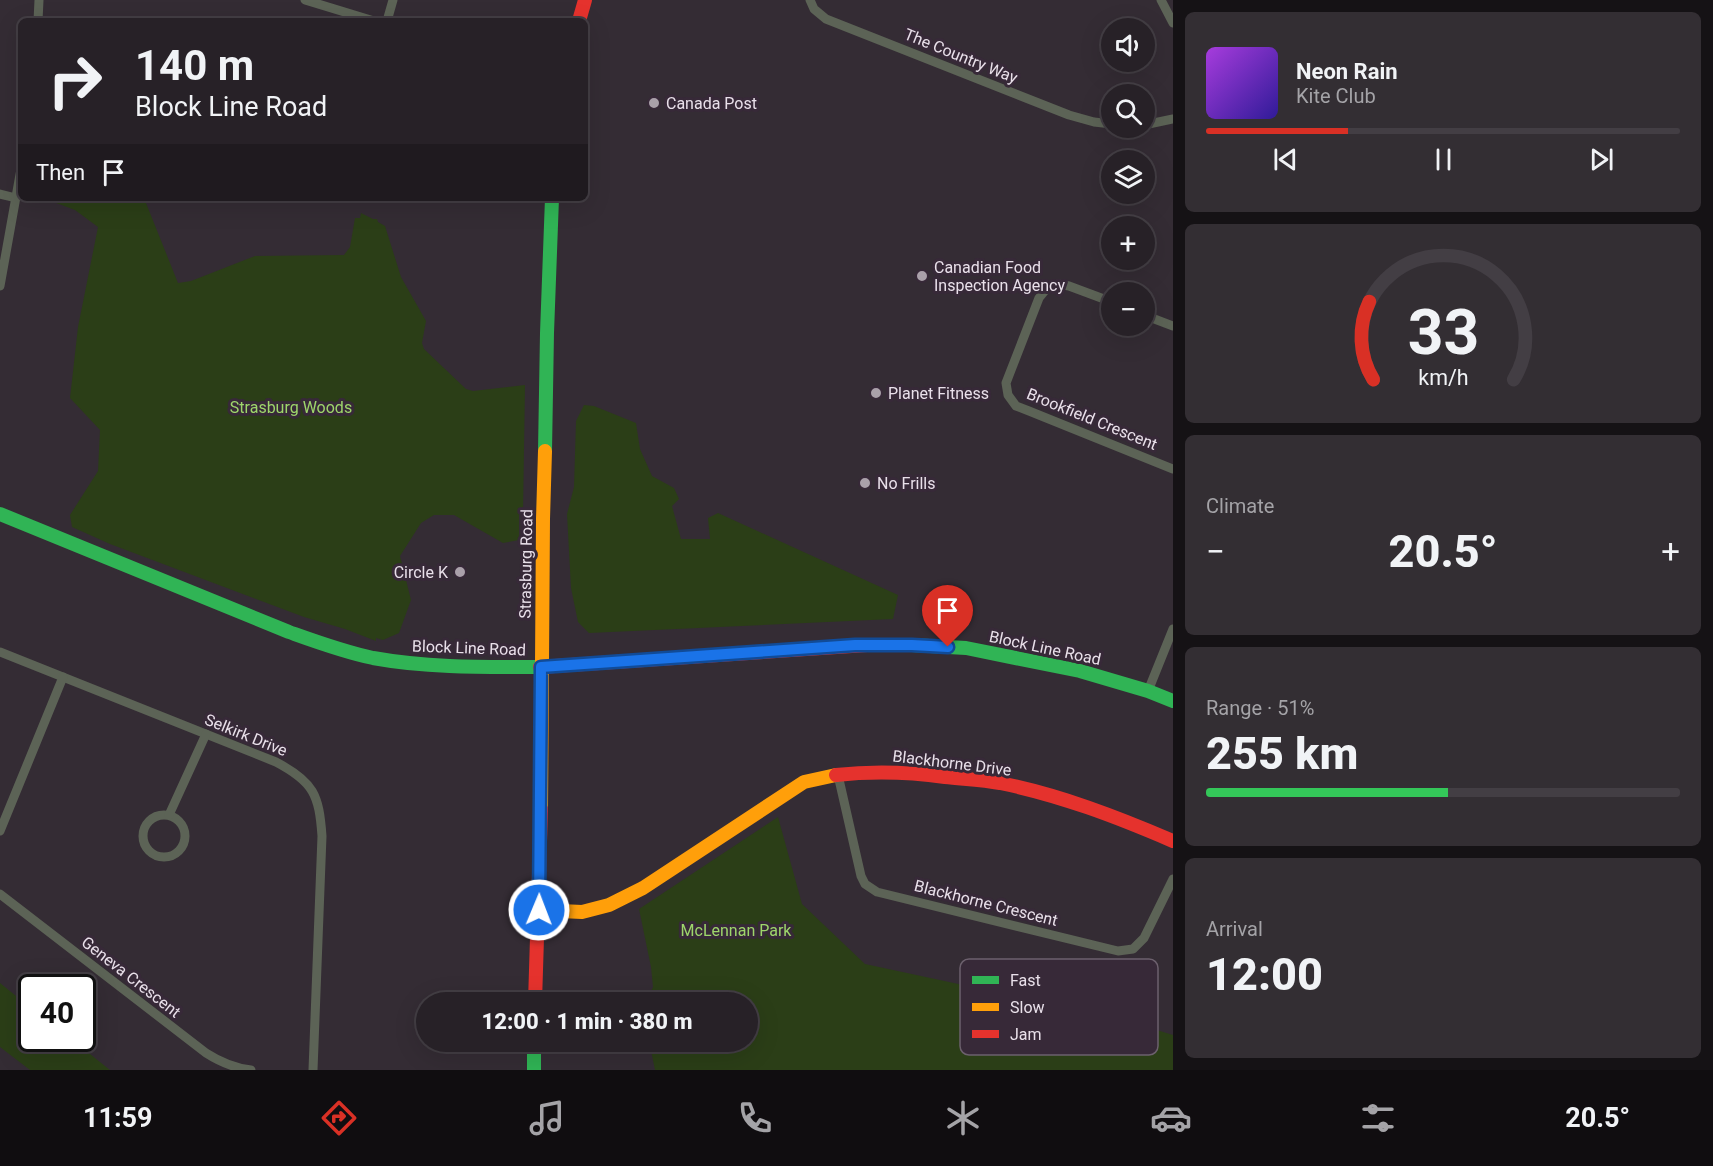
<!DOCTYPE html>
<html lang="en">
<head>
<meta charset="utf-8">
<style>
	:root { --surface:#272127; --page:#332e33; --text:#f1f3f6; --muted:#a4a3a7; --line:#433e44; --accent:#d93025 }
	body { margin:0; font-family:Roboto,sans-serif; background:var(--page); color:var(--text); height:100vh; display:flex; flex-direction:column; font-size:22px; white-space:nowrap }
	* { box-sizing:border-box; margin:0 }
	p { font-size:20px; color:var(--muted) }
	.icon { flex:none; width:33px; height:33px; fill:none; stroke:currentColor; stroke-width:2; stroke-linecap:round; stroke-linejoin:round }
	.map { position:relative; flex:1; overflow:hidden }
	.panel { display:flex; flex-direction:column; gap:12px; padding:12px; background:#151215; width:540px }
	.panel>* { flex:none }
	.top-card { position:absolute; left:18px; top:18px; width:570px; height:183px; border-radius:9px; box-shadow:0 6px 24px #0002,0 0 0 2px var(--line); background:#272127; color:var(--text); overflow:hidden }
	.buttons { position:absolute; left:1101px; top:18px; display:grid; gap:12px }
	.buttons a { display:grid; place-items:center; width:54px; height:54px; border-radius:50%; background:var(--surface); box-shadow:0 6px 24px #0002,0 0 0 2px var(--line); font-size:30px }
	.speed { position:absolute; left:18px; top:974px; display:flex; gap:12px; font-size:30px; font-weight:700; text-align:center }
	.speed>* { display:grid; place-content:center; width:78px; height:78px; border-radius:50%; background:var(--surface); box-shadow:0 6px 24px #0002,0 0 0 2px var(--line); line-height:1 }
	.speed .limit { border:3px solid #111; border-radius:9px; background:#fff; color:#111 }
	.pin { position:absolute; display:grid; place-items:center; width:51px; height:51px; color:#fff; margin:-62px -26px; border-radius:50% 50% 50% 0; rotate:-45deg; box-shadow:0 0 6px #0007 }
	.pin .icon { rotate:45deg }
	.me { position:absolute; width:66px; margin:-33px; rotate:1deg; stroke-linejoin:round; filter:drop-shadow(0 0 4px #0008) }
	.turn { display:flex; align-items:center; gap:21px; height:126px; padding:0 18px; font-size:27px }
	.turn .icon { width:78px; height:78px; stroke-width:2.5 }
	.turn b { display:block; font-size:42px; line-height:51px }
	.then { display:flex; align-items:center; height:57px; padding:0 18px; background:#0003; gap:12px; font-size:22px }
	.big { font-size:45px; font-weight:800; line-height:1.1 }
	.panel .widget { flex:1; display:flex; flex-direction:column; justify-content:center; gap:9px; min-width:0; padding:0 21px; border-radius:9px; background:var(--page) }
	.panel .dial { align-items:center; gap:0 }
	.dial svg { height:156px; overflow:visible; fill:none; stroke:var(--line); stroke-width:7; stroke-linecap:round; text-anchor:middle }
	.dial text { fill:var(--text); stroke:none }
	.song { display:flex; align-items:center; gap:18px }
	.cover { width:72px; height:72px; border-radius:9px; background:linear-gradient(135deg,hsl(280 70% 55%),hsl(250 70% 35%)) }
	.played { height:6px; border-radius:3px; background:linear-gradient(90deg,var(--accent) 30%,var(--line) 30%) }
	.keys { display:flex; justify-content:space-around; direction:ltr }
	.heat { display:flex; justify-content:space-between; align-items:center; font-size:33px; direction:ltr }
	.charge { height:9px; border-radius:4px; background:linear-gradient(90deg,#34c759 51%,var(--line) 0) }
	.trip { position:absolute; left:416px; top:992px; width:342px; height:60px; border-radius:30px; background:var(--surface); box-shadow:0 6px 24px #0002,0 0 0 2px var(--line); font-weight:800; line-height:60px; text-align:center }
	.dock { display:flex; height:96px; justify-content:space-around; align-items:center; background:#100d10; color:var(--muted) }
	.dock .icon { width:42px; height:42px }
	.dock .active { color:var(--accent) }
	.dock b { font-size:27px; color:var(--text) }
	main { display:flex; flex:1; min-height:0 }
	.map>svg:first-child { display:block }
	.green { fill:#2b3e17 }
	.lines { fill:none; stroke-linecap:round; stroke-linejoin:round }
	.street { stroke:#5c6356; stroke-width:9 }
	.fast { stroke:#30b455; stroke-width:14 }
	.slow { stroke:#ff9f0a; stroke-width:14 }
	.jam { stroke:#e5322d; stroke-width:14 }
	.route-casing { stroke:#114b97; stroke-width:15 }
	.route { stroke:#1a73e8; stroke-width:10 }
	.poi-dot { fill:#aaa1aa; stroke:#372938; stroke-width:2 }
	.labels { text-anchor:middle; dominant-baseline:central; stroke-width:6; stroke-linejoin:round; paint-order:stroke }
	.street-label { font-size:16px; fill:#e9e0ea; stroke:#372938 }
	.poi-label { font-size:16px; fill:#e9e0ea; stroke:#372938; text-anchor:start }
	.park-label { font-size:16px; fill:#9ed66b; stroke:#372938 }
	.key { fill:#372938; stroke:#6c606d; stroke-width:1.5 }
	.key-label { font-size:16px; fill:#e9e0ea }
</style>
</head>
<body>
<main>
<div class="map">
<svg width="1173" height="1070" viewBox="0 0 1173 1070">
	<rect width="100%" height="100%" fill="#342c34"/>
	<!-- green -->
	<g class="green">
		<polygon points="43,198 144,198 178,283 191,281 255,256 344,255 350,247 355,218 360,218 361,213 373,219 377,219 378,222 385,226 401,277 426,321 422,343 424,349 466,389 473,391 525,385 523,513 519,514 519,540 503,543 454,515 434,515 421,523 400,556 411,600 399,633 383,640 376,638 376,641 345,629 304,617 110,544 72,527 70,515 98,471 100,430 70,398 78,327 98,227 75,210"/>
		<polygon points="584,405 594,406 636,423 640,449 652,476 674,488 679,499 672,506 681,539 710,539 708,518 718,513 898,595 893,619 589,633 578,622 571,588 567,514 574,487 576,421"/>
		<polygon points="778,817 802,904 865,964 1121,1019 1173,1035 1173,1070 655,1070 649,1041 747,1041 747,1002 646,1002 653,987 651,967 639,909"/>
		<polygon points="0,983 31,1008 32,1038 70,1038 110,1070 30,1070 0,1047"/>
	</g>
	<g class="lines">
		<!-- street -->
		<g class="street">
			<polyline points="305,0 374,21"/>
			<polyline points="810,0 814,9 826,19 1069,115 1094,122 1112,124"/>
			<polyline points="1161,0 1173,23"/>
			<polyline points="38,21 39,0"/>
			<polyline points="387,21 393,0"/>
			<polyline points="1144,125 1173,119"/>
			<polyline points="0,194 16,198"/>
			<polyline points="0,286 21,169"/>
			<polyline points="1112,302 1069,286 1058,284 1048,287 1039,298 1006,383 1008,395 1016,406 1029,411 1173,469"/>
			<polyline points="1144,315 1173,326"/>
			<path d="M 0,652 L 276,762 C 314,782 319,795 322,836 L 313,1070"/>
			<polyline points="1148,691 1173,629"/>
			<polyline points="838,775 861,876 865,884 877,892 1118,951 1133,949 1144,938 1173,879"/>
			<circle cx="164" cy="836" r="21"/>
			<polyline points="169,815 206,734"/>
			<polyline points="0,831 63,677"/>
			<path d="M 0,894 L 206,1053 C 220,1062 234,1068 251,1070"/>
		</g>
		<!-- fast -->
		<g class="fast">
			<polyline points="545,451 547,333 552,198"/>
			<path d="M 0,514 L 289,632 C 317,642 344,652 373,658 C 428,668 485,667 540,667"/>
			<polyline points="867,645 912,645 966,648 1080,671 1148,691 1173,701"/>
			<polyline points="534,1041 534,1070"/>
		</g>
		<!-- slow -->
		<g class="slow">
			<polyline points="541,809 543,519 545,451"/>
			<polyline points="539,910 582,912 609,905 643,888 804,782 836,775"/>
		</g>
		<!-- jam -->
		<g class="jam">
			<polyline points="579,21 585,0"/>
			<polyline points="540,667 867,645"/>
			<path d="M 836,775 C 872,771 909,772 945,777 C 963,779 982,780 1000,783 C 1060,795 1117,817 1173,841"/>
			<polyline points="535,1002 541,809"/>
		</g>
	</g>
	<g class="lines">
		<!-- route casing -->
		<g class="route-casing">
			<polyline id="route" points="539,910 541,667 855,645 912,645 948,647"/>
		</g>
		<!-- route -->
		<use href="#route" class="route"/>
	</g>
	<!-- markers -->
	<g class="poi-dot">
		<circle cx="654" cy="103" r="6"/>
		<circle cx="922" cy="276" r="6"/>
		<circle cx="876" cy="393" r="6"/>
		<circle cx="865" cy="483" r="6"/>
		<circle cx="460" cy="572" r="6"/>
	</g>
	<g class="labels">
		<!-- street labels -->
		<g class="street-label">
			<text transform="translate(961 56) rotate(22)">The Country Way</text>
			<text transform="translate(1092 419) rotate(22)">Brookfield Crescent</text>
			<text transform="translate(526 564) rotate(-89)">Strasburg Road</text>
			<text transform="translate(469 648) rotate(2)">Block Line Road</text>
			<text transform="translate(1045 648) rotate(12)">Block Line Road</text>
			<text transform="translate(246 735) rotate(22)">Selkirk Drive</text>
			<text transform="translate(952 763) rotate(7)">Blackhorne Drive</text>
			<text transform="translate(986 903) rotate(14)">Blackhorne Crescent</text>
			<text transform="translate(131 977) rotate(38)">Geneva Crescent</text>
		</g>
		<!-- poi labels -->
		<g class="poi-label">
			<text x="666" y="103">Canada Post</text>
			<text x="934" y="267">Canadian Food<tspan x="934" dy="18">Inspection Agency</tspan></text>
			<text x="888" y="393">Planet Fitness</text>
			<text x="877" y="483">No Frills</text>
			<text x="448" y="572" text-anchor="end">Circle K</text>
		</g>
		<!-- park labels -->
		<g class="park-label">
			<text x="291" y="407">Strasburg Woods</text>
			<text x="736" y="930">McLennan Park</text>
		</g>
	</g>
	<!-- legend -->
	<rect x="960" y="959" width="198" height="96" rx="9" class="key"/>
	<rect x="972" y="976" width="27" height="8" fill="#30b455"/>
	<rect x="972" y="1003" width="27" height="8" fill="#ff9f0a"/>
	<rect x="972" y="1030" width="27" height="8" fill="#e5322d"/>
	<g class="key-label">
		<text x="1010" y="986">Fast</text>
		<text x="1010" y="1013">Slow</text>
		<text x="1010" y="1040">Jam</text>
	</g>
</svg>
<div class="buttons">
<a><svg class="icon" aria-label="sound" viewBox="0 0 24 24"><path d="M4 9h4l5-4v14l-5-4H4zM17 9q2 3 0 6"/></svg></a>
<a><svg class="icon" aria-label="search" viewBox="0 0 24 24"><circle cx="10" cy="10" r="6"/><path d="M15 15l6 6"/></svg></a>
<a><svg class="icon" aria-label="layers" viewBox="0 0 24 24"><path d="M12 4l9 5-9 5-9-5zM3 14l9 5 9-5"/></svg></a>
<a>+</a>
<a>−</a>
</div>
<div class="speed"><div class="limit">40</div></div>
<div class="pin" style="left:948px;top:647px;background:#d93025"><svg class="icon" aria-label="arrive" viewBox="0 0 24 24"><path d="M6 21V4h12l-3 4 3 4H6"/></svg></div>
<svg class="me" style="left:539px;top:910px" viewBox="-20 -20 40 40"><circle r="17" fill="#1a73e8" stroke="#fff" stroke-width="3"/><path d="M0-11L8 9 0 5-8 9z" fill="#fff"/></svg>
<div class="trip">12:00 · 1 min · 380 m</div>
<div class="top-card">
<div class="turn"><svg class="icon" aria-label="right" viewBox="0 0 24 24"><path d="M7 20v-9h11M14 6l5 5-5 5"/></svg><div><b>140 m</b>Block Line Road</div></div>
<div class="then">Then<svg class="icon" aria-label="arrive" viewBox="0 0 24 24"><path d="M6 21V4h12l-3 4 3 4H6"/></svg></div>
</div>
</div>
<section class="panel">
<div class="widget">
<div class="song"><i class="cover"></i><div><b>Neon Rain</b><p>Kite Club</p></div></div>
<div class="played"></div>
<div class="keys"><svg class="icon" aria-label="previous" viewBox="0 0 24 24"><path d="M18 5L8 12l10 7zM5 5v14"/></svg><svg class="icon" aria-label="pause" viewBox="0 0 24 24"><path d="M8 5v14M16 5v14"/></svg><svg class="icon" aria-label="next" viewBox="0 0 24 24"><path d="M6 5l10 7-10 7zM19 5v14"/></svg></div>
</div>
<div class="widget dial"><svg viewBox="0 0 100 80">
<path d="M14 69A42 42 0 1 1 86 69"/>
<path d="M14 69A42 42 0 0 1 12 29" stroke="#d93025"/>
<text x="50" y="56" font-size="32" font-weight="700">33</text>
<text x="50" y="72" font-size="11">km/h</text>
</svg></div>
<div class="widget"><p>Climate</p>
<div class="heat"><a>−</a><b class="big">20.5°</b><a>+</a></div>
</div>
<div class="widget"><p>Range · 51%</p><b class="big">255 km</b><div class="charge"></div></div>
<div class="widget"><p>Arrival</p><b class="big">12:00</b></div>
</section>
</main>
<nav class="dock">
<b>11:59</b>
<svg class="icon active" aria-label="directions" viewBox="0 0 24 24"><path d="M12 3l9 9-9 9-9-9zM9 14v-3h6M13 9l2 2-2 2"/></svg>
<svg class="icon" aria-label="music" viewBox="0 0 24 24"><path d="M9 18V5l10-2v13"/><circle cx="6" cy="18" r="3"/><circle cx="16" cy="16" r="3"/></svg>
<svg class="icon" aria-label="phone" viewBox="0 0 24 24"><path d="M5 4h4l2 5-3 2q2 4 5 5l2-3 5 2v4C11 20 4 13 5 4z"/></svg>
<svg class="icon" aria-label="climate" viewBox="0 0 24 24"><path d="M12 3v18M4 7l16 10M4 17L20 7"/></svg>
<svg class="icon" aria-label="car" viewBox="0 0 24 24"><path d="M5 17H2v-5l4-1 3-4h7l3 4 3 1v5h-3M9 17h6M6 11h13"/><circle cx="7" cy="17" r="2"/><circle cx="17" cy="17" r="2"/></svg>
<svg class="icon" aria-label="filters" viewBox="0 0 24 24"><path d="M4 7h16M4 17h16"/><circle cx="9" cy="7" r="2"/><circle cx="15" cy="17" r="2"/></svg>
<b>20.5°</b>
</nav>
</body>
</html>
